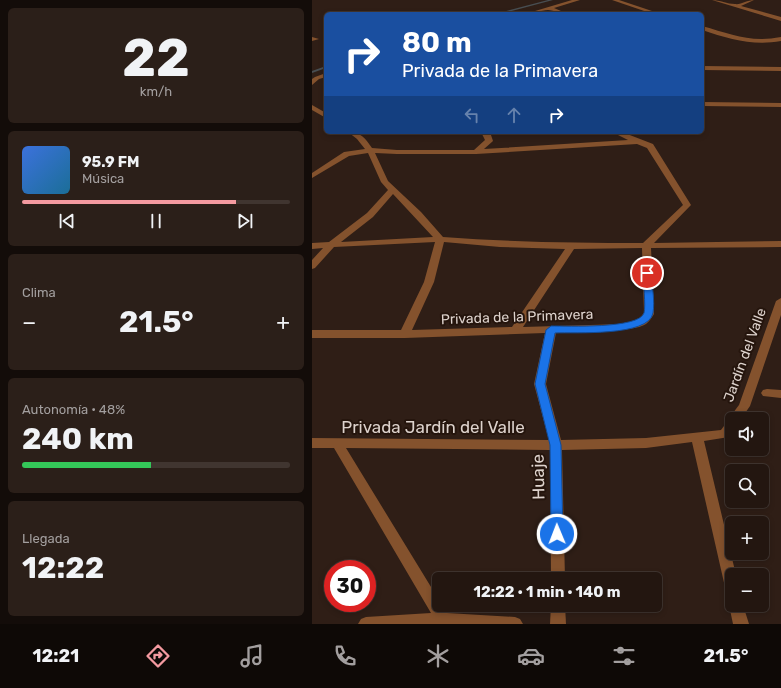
<!DOCTYPE html>
<html lang="es">
<head>
<meta charset="utf-8">
<style>
	:root { --surface:#231610; --page:#2b1f19; --text:#f1f3f6; --muted:#a39f9f; --line:#403530; --accent:#f49aa0 }
	body { margin:0; font-family:Rubik,sans-serif; background:var(--page); color:var(--text); height:100vh; display:flex; flex-direction:column; font-size:15px; white-space:nowrap }
	* { box-sizing:border-box; margin:0 }
	p { font-size:13px; color:var(--muted) }
	.icon { flex:none; width:22px; height:22px; fill:none; stroke:currentColor; stroke-width:2; stroke-linecap:round; stroke-linejoin:round }
	.map { position:relative; flex:1; overflow:hidden }
	.drawer { display:flex; flex-direction:column; gap:8px; padding:8px; background:#130c09; width:312px }
	.drawer>* { flex:none }
	.top-card { position:absolute; left:12px; top:12px; width:380px; height:122px; border-radius:6px; box-shadow:0 2px 6px #0003,0 0 0 1px var(--line); background:#1a4fa0; color:#fff; overflow:hidden }
	.buttons { position:absolute; left:413px; top:412px; display:grid; gap:8px }
	.buttons a { display:grid; place-items:center; width:44px; height:44px; border-radius:6px; background:var(--surface); box-shadow:0 2px 6px #0003,0 0 0 1px var(--line); font-size:20px }
	.speed { position:absolute; left:12px; top:560px; display:flex; gap:8px; font-size:20px; font-weight:700; text-align:center }
	.speed>* { display:grid; place-content:center; width:52px; height:52px; border-radius:50%; background:var(--surface); box-shadow:0 2px 6px #0003,0 0 0 1px var(--line); line-height:1 }
	.speed .limit { border:6px solid #d22; background:#fff; color:#111 }
	.pin { position:absolute; display:grid; place-items:center; width:34px; height:34px; color:#fff; margin:-17px; border:2px solid #fff; border-radius:50%; box-shadow:0 1px 4px #0007 }
	.me { position:absolute; width:44px; margin:-22px; rotate:359deg; stroke-linejoin:round; filter:drop-shadow(0 0 3px #0008) }
	.turn { display:flex; align-items:center; gap:14px; height:84px; padding:0 12px; font-size:18px }
	.turn .icon { width:52px; height:52px; stroke-width:2.5 }
	.turn b { display:block; font-size:28px; line-height:34px }
	.lanes { display:flex; align-items:center; height:38px; padding:0 12px; background:#0003; justify-content:center; gap:20px; direction:ltr }
	.lanes .off { opacity:.35 }
	.big { font-size:30px; font-weight:700; line-height:1.1 }
	.drawer .card { flex:1; display:flex; flex-direction:column; justify-content:center; gap:6px; min-width:0; padding:0 14px; border-radius:6px; background:var(--page) }
	.drawer .dial { align-items:center; gap:0 }
	.dial b { font-size:52px; line-height:1 }
	.song { display:flex; align-items:center; gap:12px }
	.cover { width:48px; height:48px; border-radius:6px; background:linear-gradient(135deg,hsl(220 70% 55%),hsl(200 70% 35%)) }
	.played { height:4px; border-radius:2px; background:linear-gradient(90deg,var(--accent) 80%,var(--line) 80%) }
	.keys { display:flex; justify-content:space-around; direction:ltr }
	.heat { display:flex; justify-content:space-between; align-items:center; font-size:22px; direction:ltr }
	.charge { height:6px; border-radius:3px; background:linear-gradient(90deg,#34c759 48%,var(--line) 0) }
	.trip { position:absolute; left:120px; top:572px; width:230px; height:40px; border-radius:6px; background:var(--surface); box-shadow:0 2px 6px #0003,0 0 0 1px var(--line); font-weight:700; line-height:40px; text-align:center }
	.menu { display:flex; height:64px; justify-content:space-around; align-items:center; background:#0e0906; color:var(--muted) }
	.menu .icon { width:28px; height:28px }
	.menu .active { color:var(--accent) }
	.menu b { font-size:18px; color:var(--text) }
	main { display:flex; flex:1; min-height:0 }
	.map>svg:first-child { display:block }
	.lines { fill:none; stroke-linecap:round; stroke-linejoin:round }
	.stream { fill:#484e52; fill-rule:evenodd }
	.minor { fill:#84522d; fill-rule:evenodd }
	.route { fill:#1a73e8; stroke:#114b97 }
	.labels { text-anchor:middle; dominant-baseline:central; stroke-width:4; stroke-linejoin:round; paint-order:stroke }
	.street-label { font-size:14px; fill:#ddd2cc; stroke:#25150d }
	.near-street-label { font-size:17px; fill:#ddd2cc; stroke:#25150d }
</style>
</head>
<body>
<main>
<section class="drawer">
<div class="card dial"><b>22</b><p>km/h</p></div>
<div class="card">
<div class="song"><i class="cover"></i><div><b>95.9 FM</b><p>Música</p></div></div>
<div class="played"></div>
<div class="keys"><svg class="icon" aria-label="previous" viewBox="0 0 24 24"><path d="M18 5L8 12l10 7zM5 5v14"/></svg><svg class="icon" aria-label="pause" viewBox="0 0 24 24"><path d="M8 5v14M16 5v14"/></svg><svg class="icon" aria-label="next" viewBox="0 0 24 24"><path d="M6 5l10 7-10 7zM19 5v14"/></svg></div>
</div>
<div class="card"><p>Clima</p>
<div class="heat"><a>−</a><b class="big">21.5°</b><a>+</a></div>
</div>
<div class="card"><p>Autonomía · 48%</p><b class="big">240 km</b><div class="charge"></div></div>
<div class="card"><p>Llegada</p><b class="big">12:22</b></div>
</section>
<div class="map">
<svg width="469" height="624" viewBox="0 0 469 624">
	<rect width="100%" height="100%" fill="#2f1e16"/>
	<g class="lines">
		<!-- stream -->
		<g class="stream">
			<polygon points="236,0 241,0 189,14 183,14"/>
			<polygon points="14,66 14,68 0,73 0,71"/>
		</g>
		<!-- minor -->
		<g class="minor">
			<path d="M 260,0 L 268,0 L 242,8 L 256,14 C 249,14 242,10 236,10 C 229,10 221,14 213,14 Z"/>
			<polygon points="300,0 307,0 349,14 341,14"/>
			<path d="M 400,0 C 408,0 415,4 423,4 C 429,5 435,0 442,0 L 429,6 L 469,17 L 469,21 Z"/>
			<path d="M 390,26 C 419,34 438,43 469,37 L 469,41 C 441,46 417,39 390,30 Z"/>
			<polygon points="0,37 7,39 0,41"/>
			<polygon points="390,66 469,67 469,71 390,70"/>
			<polygon points="14,73 14,77 7,79 0,85 0,79 3,77"/>
			<polygon points="390,102 469,103 469,107 390,106"/>
			<polygon points="0,105 14,113 14,118 0,110"/>
			<path d="M 36,132 C 49,132 53,138 60,148 L 85,150 L 162,150 L 173,140 L 169,132 L 178,132 L 181,141 L 172,149 L 316,140 L 300,132 L 310,132 L 341,144 L 379,205 L 342,243 L 469,241 L 469,247 L 339,248 L 342,314 C 340,317 337,322 334,324 C 321,333 262,332 244,333 L 234,384 L 249,440 L 334,438 L 409,430 C 416,421 420,414 427,405 L 464,301 L 469,298 L 469,315 L 438,406 L 429,419 L 420,419 L 420,433 L 417,437 L 392,441 L 424,575 L 420,575 L 420,594 L 415,592 L 413,587 L 380,442 L 334,448 L 250,450 L 253,579 L 239,579 L 238,450 L 34,448 L 127,600 L 127,605 L 130,605 L 135,613 L 203,617 L 208,619 L 211,624 L 46,624 L 49,619 L 54,617 L 119,613 L 22,448 L 0,448 L 0,438 L 237,440 L 222,384 L 233,333 L 93,338 L 0,338 L 0,330 L 89,330 L 112,282 L 123,242 L 22,247 L 3,268 L 0,269 L 0,260 L 11,248 L 0,249 L 0,243 L 17,242 L 55,213 L 76,190 L 69,182 L 56,153 L 37,156 L 0,178 L 0,173 L 32,152 L 53,149 L 45,139 ZM 325,144 L 335,148 L 371,205 L 331,243 C 264,243 198,242 131,237 L 109,212 L 76,181 L 63,153 L 85,154 L 164,154 ZM 81,194 L 121,237 L 29,242 L 61,217 ZM 132,242 L 188,247 L 253,249 L 200,327 L 100,330 L 122,282 ZM 330,248 L 332,313 L 326,320 L 311,324 L 211,327 L 262,249 Z"/>
			<polygon points="455,389 469,390 469,398 451,396 449,393 451,390"/>
			<polygon points="419,600 420,600 420,605 431,605 437,624 421,624 417,605"/>
			<polygon points="239,605 253,605 254,624 238,624"/>
		</g>
	</g>
	<!-- route -->
	<path class="route" d="M 335,270 L 339,273 C 340,285 343,301 341,313 C 337,337 262,332 243,333 L 233,384 L 249,445 L 251,534 L 249,538 L 245,540 L 241,538 L 239,534 L 238,445 L 223,384 L 234,330 L 239,326 C 255,326 327,329 332,313 C 334,306 331,281 331,273 Z"/>
	<g class="labels">
		<!-- street labels -->
		<g class="street-label">
			<text transform="translate(205 317) rotate(-2)">Privada de la Primavera</text>
			<text transform="translate(433 355) rotate(-70)">Jardín del Valle</text>
		</g>
		<!-- near-street labels -->
		<g class="near-street-label">
			<text x="121" y="427">Privada Jardín del Valle</text>
			<text transform="translate(226 477) rotate(-91)">Huaje</text>
		</g>
	</g>
</svg>
<div class="buttons">
<a><svg class="icon" aria-label="sound" viewBox="0 0 24 24"><path d="M4 9h4l5-4v14l-5-4H4zM17 9q2 3 0 6"/></svg></a>
<a><svg class="icon" aria-label="search" viewBox="0 0 24 24"><circle cx="10" cy="10" r="6"/><path d="M15 15l6 6"/></svg></a>
<a>+</a>
<a>−</a>
</div>
<div class="speed"><div class="limit">30</div></div>
<div class="pin" style="left:335px;top:273px;background:#d93025"><svg class="icon" aria-label="arrive" viewBox="0 0 24 24"><path d="M6 21V4h12l-3 4 3 4H6"/></svg></div>
<svg class="me" style="left:245px;top:534px" viewBox="-20 -20 40 40"><circle r="17" fill="#1a73e8" stroke="#fff" stroke-width="3"/><path d="M0-11L8 9 0 5-8 9z" fill="#fff"/></svg>
<div class="trip">12:22 · 1 min · 140 m</div>
<div class="top-card">
<div class="turn"><svg class="icon" aria-label="right" viewBox="0 0 24 24"><path d="M7 20v-9h11M14 6l5 5-5 5"/></svg><div><b>80 m</b>Privada de la Primavera</div></div>
<div class="lanes"><svg class="icon off" aria-label="left" viewBox="0 0 24 24"><path d="M17 20v-9H6M10 6l-5 5 5 5"/></svg><svg class="icon off" aria-label="ahead" viewBox="0 0 24 24"><path d="M12 20V5M6 11l6-6 6 6"/></svg><svg class="icon" aria-label="right" viewBox="0 0 24 24"><path d="M7 20v-9h11M14 6l5 5-5 5"/></svg></div>
</div>
</div>
</main>
<nav class="menu">
<b>12:21</b>
<svg class="icon active" aria-label="directions" viewBox="0 0 24 24"><path d="M12 3l9 9-9 9-9-9zM9 14v-3h6M13 9l2 2-2 2"/></svg>
<svg class="icon" aria-label="music" viewBox="0 0 24 24"><path d="M9 18V5l10-2v13"/><circle cx="6" cy="18" r="3"/><circle cx="16" cy="16" r="3"/></svg>
<svg class="icon" aria-label="phone" viewBox="0 0 24 24"><path d="M5 4h4l2 5-3 2q2 4 5 5l2-3 5 2v4C11 20 4 13 5 4z"/></svg>
<svg class="icon" aria-label="climate" viewBox="0 0 24 24"><path d="M12 3v18M4 7l16 10M4 17L20 7"/></svg>
<svg class="icon" aria-label="car" viewBox="0 0 24 24"><path d="M5 17H2v-5l4-1 3-4h7l3 4 3 1v5h-3M9 17h6M6 11h13"/><circle cx="7" cy="17" r="2"/><circle cx="17" cy="17" r="2"/></svg>
<svg class="icon" aria-label="filters" viewBox="0 0 24 24"><path d="M4 7h16M4 17h16"/><circle cx="9" cy="7" r="2"/><circle cx="15" cy="17" r="2"/></svg>
<b>21.5°</b>
</nav>
</body>
</html>
